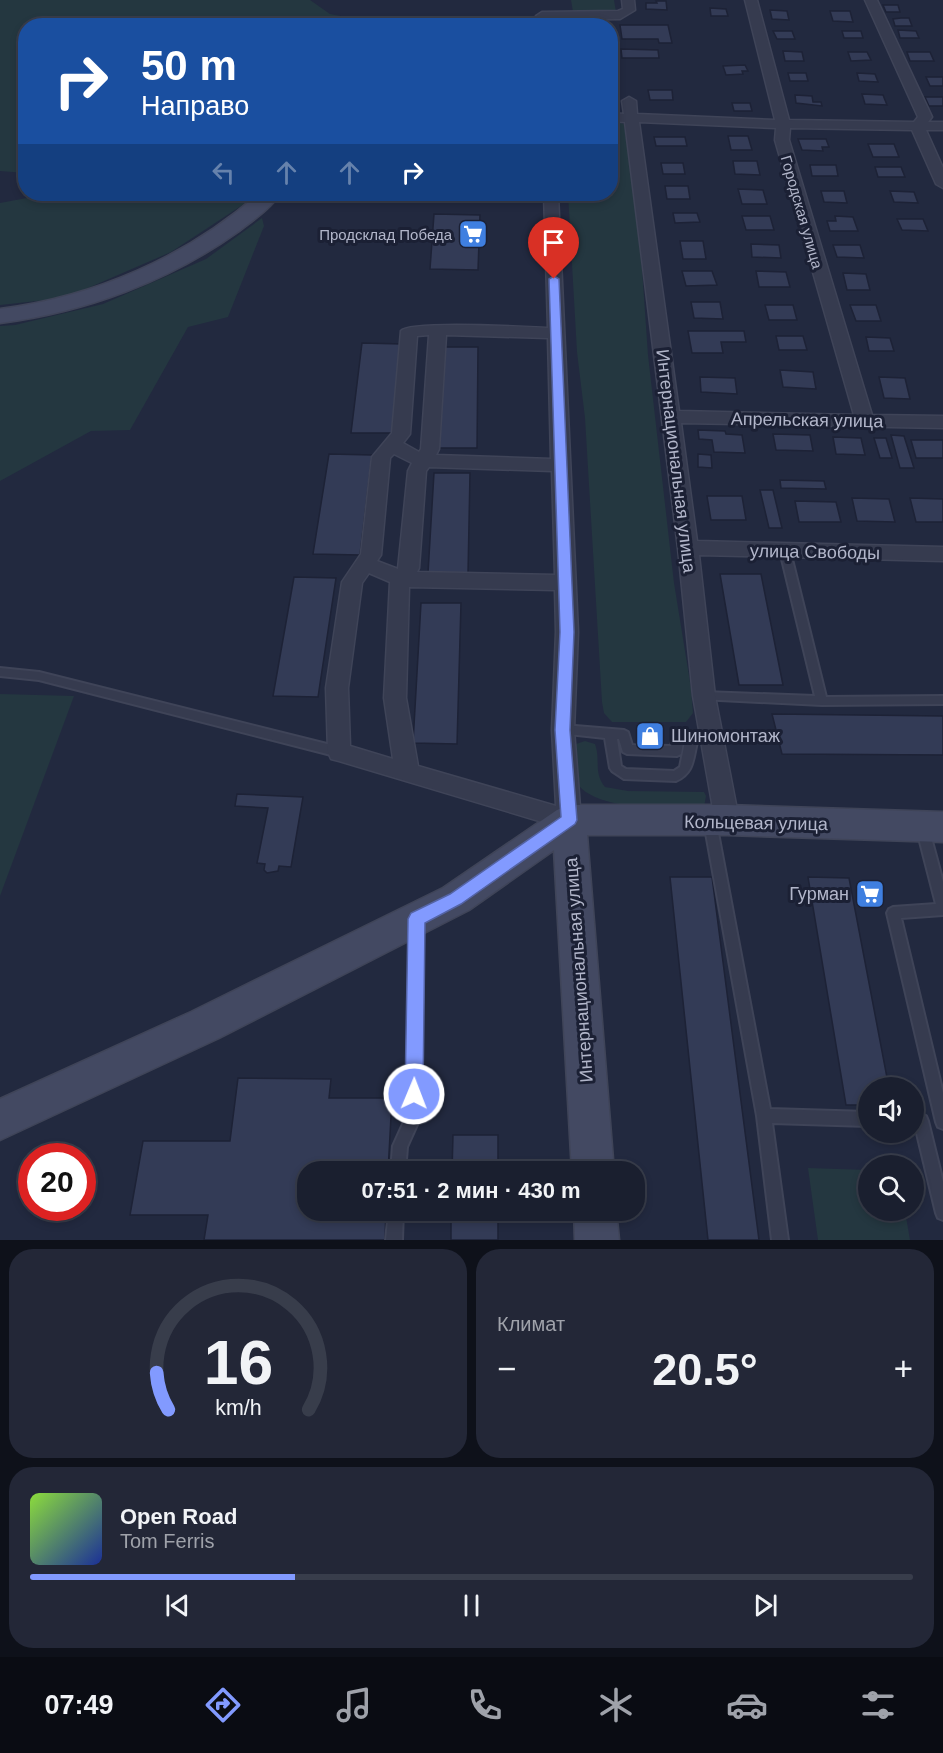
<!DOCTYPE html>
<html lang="ru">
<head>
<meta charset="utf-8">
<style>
	:root { --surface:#1a1f2f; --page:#232737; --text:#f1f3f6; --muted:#9fa2aa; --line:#383d4b; --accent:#829aff }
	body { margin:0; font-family:Helvetica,sans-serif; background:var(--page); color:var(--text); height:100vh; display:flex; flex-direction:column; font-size:22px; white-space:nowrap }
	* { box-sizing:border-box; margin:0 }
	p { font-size:20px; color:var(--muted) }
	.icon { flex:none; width:33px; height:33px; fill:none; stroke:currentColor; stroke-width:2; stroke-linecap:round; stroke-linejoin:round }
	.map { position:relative; height:1240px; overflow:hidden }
	.panel { display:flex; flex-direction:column; gap:9px; padding:9px; background:#0e111a; flex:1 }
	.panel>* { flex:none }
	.guide { position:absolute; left:18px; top:18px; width:600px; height:183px; border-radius:24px; box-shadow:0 3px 9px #0003,0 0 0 2px var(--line); background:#1a4fa0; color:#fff; overflow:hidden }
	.controls { position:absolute; left:858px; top:1077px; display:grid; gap:12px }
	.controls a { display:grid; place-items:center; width:66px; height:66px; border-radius:50%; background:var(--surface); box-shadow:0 3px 9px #0003,0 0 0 2px var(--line); font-size:30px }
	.speed { position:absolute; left:18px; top:1143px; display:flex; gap:12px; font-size:30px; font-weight:700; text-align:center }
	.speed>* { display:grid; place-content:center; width:78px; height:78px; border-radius:50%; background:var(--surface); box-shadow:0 3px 9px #0003,0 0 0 2px var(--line); line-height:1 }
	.speed .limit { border:9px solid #d22; background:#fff; color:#111 }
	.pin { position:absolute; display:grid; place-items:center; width:51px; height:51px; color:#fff; margin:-62px -26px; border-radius:50% 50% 50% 0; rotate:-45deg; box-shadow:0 0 6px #0007 }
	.pin .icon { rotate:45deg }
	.me { position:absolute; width:66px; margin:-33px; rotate:1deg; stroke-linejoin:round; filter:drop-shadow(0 0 4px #0008) }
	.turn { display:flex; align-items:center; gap:21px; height:126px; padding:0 24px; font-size:27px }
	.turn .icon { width:78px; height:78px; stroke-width:2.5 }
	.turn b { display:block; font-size:42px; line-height:51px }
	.lanes { display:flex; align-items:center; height:57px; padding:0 24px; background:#0003; justify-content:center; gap:30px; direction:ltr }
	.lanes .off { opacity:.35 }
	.big { font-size:45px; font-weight:700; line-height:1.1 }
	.panel .tile { flex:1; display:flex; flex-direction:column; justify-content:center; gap:9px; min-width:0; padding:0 21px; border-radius:24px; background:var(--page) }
	.panel .dial { align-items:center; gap:0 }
	.dial svg { height:156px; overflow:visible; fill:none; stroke:var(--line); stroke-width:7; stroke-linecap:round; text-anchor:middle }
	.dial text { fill:var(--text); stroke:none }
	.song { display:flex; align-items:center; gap:18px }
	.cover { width:72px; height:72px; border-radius:9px; background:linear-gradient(135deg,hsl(90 70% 55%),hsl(230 70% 35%)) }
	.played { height:6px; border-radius:3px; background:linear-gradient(90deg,var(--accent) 30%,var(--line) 30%) }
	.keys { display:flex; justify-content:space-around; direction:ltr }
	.heat { display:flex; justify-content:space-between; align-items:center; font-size:33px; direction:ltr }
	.panel .tiles { flex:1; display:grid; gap:9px; grid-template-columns:1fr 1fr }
	.tile:last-child { grid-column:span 2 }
	.trip { position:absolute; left:297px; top:1161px; width:348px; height:60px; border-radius:24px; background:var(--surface); box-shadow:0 3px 9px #0003,0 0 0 2px var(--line); font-weight:700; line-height:60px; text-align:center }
	.dock { display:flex; height:96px; justify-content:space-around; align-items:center; background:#0a0c13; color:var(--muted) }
	.dock .icon { width:42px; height:42px }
	.dock .current { color:var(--accent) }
	.dock b { font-size:27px; color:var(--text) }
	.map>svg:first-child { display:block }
	.green { fill:#243740 }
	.building { fill:#333b56; stroke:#1d2236; stroke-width:1.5 }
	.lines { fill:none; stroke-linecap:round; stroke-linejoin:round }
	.lane-casing { stroke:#3f4458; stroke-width:4 }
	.street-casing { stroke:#3f4458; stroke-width:3 }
	.secondary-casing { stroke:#3f4458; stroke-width:3 }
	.lane { fill:#363b4f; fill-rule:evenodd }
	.street { fill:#363b4f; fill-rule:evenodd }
	.secondary { fill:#434962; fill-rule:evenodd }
	.route { fill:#829aff; stroke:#5464a6; stroke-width:1.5 }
	.labels { text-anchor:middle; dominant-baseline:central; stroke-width:6; stroke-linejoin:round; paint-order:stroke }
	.far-street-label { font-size:15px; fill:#b2b6ca; stroke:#1b2034 }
	.far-poi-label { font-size:15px; fill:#b2b6ca; stroke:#1b2034; text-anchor:end }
	.street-label { font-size:18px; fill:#b2b6ca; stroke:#1b2034 }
	.poi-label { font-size:18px; fill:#b2b6ca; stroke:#1b2034; text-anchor:start }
</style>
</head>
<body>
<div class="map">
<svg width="943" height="1240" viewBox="0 0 943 1240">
	<rect width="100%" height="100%" fill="#22293f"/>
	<!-- green -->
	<g class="green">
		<polygon points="0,0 310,0 330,14 387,25 26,26 25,173 0,171"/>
		<polygon points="571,0 614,0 616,12 573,12"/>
		<polygon points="611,120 624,124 639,225 648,355 674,583 691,688 693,713 686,722 612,722 604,713 602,702 585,418 577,352 568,194 610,194"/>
		<polygon points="48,194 253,194 244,204 171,252 65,298 0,305 0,203"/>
		<polygon points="262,218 264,226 228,317 188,327 130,430 91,431 0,481 0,326 15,325 103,304 206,259"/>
		<polygon points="0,694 74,696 0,896"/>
		<path d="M 585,741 L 595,744 C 601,761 593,772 605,787 L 628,791 L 704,792 L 706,796 L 704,807 C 673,808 580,814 572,772 C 571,763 574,752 576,744 Z"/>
		<polygon points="808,1168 868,1170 868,1210 905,1211 910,1240 818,1240"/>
	</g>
	<!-- building -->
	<g class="building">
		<polygon points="656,1 666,1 667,10 646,9 646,3 657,3"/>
		<polygon points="883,5 898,5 900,12 886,12"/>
		<polygon points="710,8 726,9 728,16 711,16"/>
		<polygon points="770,10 787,11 789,20 772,19"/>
		<polygon points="830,11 850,11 853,22 833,21"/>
		<polygon points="901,18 909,18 912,26 895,26 893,19"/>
		<polygon points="620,25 668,25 672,43 659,43 658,39 622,39"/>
		<polygon points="898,30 916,31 919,38 900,38"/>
		<polygon points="773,31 792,31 795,39 777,39"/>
		<polygon points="842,31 861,31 863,38 844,38"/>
		<polygon points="621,49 658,50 659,58 622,58"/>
		<polygon points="783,51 802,52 804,61 785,61"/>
		<polygon points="848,52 867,52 871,60 851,61"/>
		<polygon points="907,52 930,52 934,61 910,61"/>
		<polygon points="745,65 748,71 742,71 743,74 726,75 723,66"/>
		<polygon points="788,73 806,73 808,81 790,81"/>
		<polygon points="857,73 875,74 878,82 859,81"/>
		<polygon points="926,77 943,77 943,86 930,86"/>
		<polygon points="648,90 672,90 673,100 650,100"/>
		<polygon points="862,94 883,95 887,105 865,104"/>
		<polygon points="795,95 812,96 813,102 821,102 822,106 796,103"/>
		<polygon points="925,97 943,97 943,106 929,106"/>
		<polygon points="732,103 750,103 752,111 734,111"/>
		<polygon points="728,136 748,136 752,150 731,150"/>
		<polygon points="654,137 685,137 687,146 656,146"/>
		<polygon points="798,139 826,139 829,147 822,147 823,151 802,150"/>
		<polygon points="868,144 894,144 899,157 873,157"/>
		<polygon points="733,161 757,161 760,175 735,174"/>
		<polygon points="661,163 683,163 685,174 663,174"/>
		<polygon points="810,165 836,165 838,176 812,176"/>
		<polygon points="875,167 901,167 905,177 878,177"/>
		<polygon points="665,186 688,186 690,199 667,199"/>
		<polygon points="738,189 763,190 767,204 742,204"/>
		<polygon points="821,191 844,191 847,203 824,202"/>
		<polygon points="890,191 914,192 918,203 894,202"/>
		<polygon points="673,213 697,213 700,222 675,223"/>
		<polygon points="434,214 480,215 478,270 430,269"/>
		<polygon points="742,216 770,216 774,230 746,230"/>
		<polygon points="835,216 853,217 858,231 830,231 827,221 836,221"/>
		<polygon points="897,219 923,219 928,231 902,230"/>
		<polygon points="680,241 703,241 706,259 683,259"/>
		<polygon points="751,244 779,245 781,258 752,257"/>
		<polygon points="833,245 860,245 864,258 837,257"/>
		<polygon points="682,271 712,271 717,285 686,286"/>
		<polygon points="756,271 786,272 790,287 759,287"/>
		<polygon points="843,273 866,274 870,290 847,290"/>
		<polygon points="691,302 720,302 723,319 694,318"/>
		<polygon points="765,305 793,305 797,320 769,320"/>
		<polygon points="850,305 876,305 881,321 856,321"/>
		<polygon points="688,331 744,331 746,342 721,342 723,353 692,353"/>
		<polygon points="776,336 803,336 807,350 779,350"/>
		<polygon points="866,337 890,338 894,351 869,351"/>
		<polygon points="362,343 402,344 394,433 351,433"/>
		<polygon points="444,347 478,347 477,448 439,448"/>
		<polygon points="780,370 813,372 816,389 783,387"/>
		<polygon points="700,377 735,378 737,394 701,392"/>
		<polygon points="879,377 905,378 910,399 884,398"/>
		<polygon points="698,430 725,431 726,434 742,435 745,453 714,452 712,440 699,439"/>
		<polygon points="773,434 810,435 813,451 776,450"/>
		<polygon points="891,435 904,436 914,468 900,468"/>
		<polygon points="833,437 861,438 865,455 836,454"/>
		<polygon points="874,438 886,438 892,458 880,458"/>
		<polygon points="911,440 943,440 943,458 916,458"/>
		<polygon points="329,454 372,455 360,555 313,554"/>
		<polygon points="698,454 711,455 712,468 698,467"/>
		<polygon points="434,473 470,473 468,574 428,573"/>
		<polygon points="780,480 824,481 826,489 781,488"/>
		<polygon points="760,490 773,490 782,528 769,528"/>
		<polygon points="707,496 742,496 746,520 711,520"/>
		<polygon points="852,498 889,499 895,522 857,521"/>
		<polygon points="910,498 943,499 943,522 916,522"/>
		<polygon points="795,501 836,502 841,522 799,522"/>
		<polygon points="720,574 761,574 783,685 739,685"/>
		<polygon points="294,577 336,578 318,697 273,696"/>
		<polygon points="421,603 461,603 457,744 413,743"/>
		<polygon points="772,714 943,716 943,755 782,754"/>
		<polygon points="637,732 662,732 663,741 638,741"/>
		<polygon points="237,794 303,797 291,867 279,866 278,871 267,873 264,870 265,864 257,863 268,808 235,806"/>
		<polygon points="670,877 712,877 759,1240 708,1240"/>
		<polygon points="808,877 849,878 889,1088 868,1088 868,1105 846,1105"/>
		<polygon points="238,1078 331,1079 329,1098 392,1098 388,1172 308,1172 308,1210 386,1210 385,1240 204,1240 208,1215 130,1215 143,1141 230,1141"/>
		<polygon points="453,1135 498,1135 498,1172 452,1172"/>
		<rect x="451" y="1210" width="47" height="30"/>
	</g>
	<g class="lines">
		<!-- lane casing -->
		<g class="lane-casing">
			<g id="lane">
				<polygon points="785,547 790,551 826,697 943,696 943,704 822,705 700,699 698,696 700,693 704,692 815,696 780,551"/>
				<polygon points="0,668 39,672 339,747 343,749 345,752 343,755 339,757 39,680 0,676"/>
				<path d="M 563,725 L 624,730 L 628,732 L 632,745 L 671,746 L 673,734 L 677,732 L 710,732 L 714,734 L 716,737 L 714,740 L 697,742 C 693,759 694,773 676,781 L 624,779 L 612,771 L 610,768 L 605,738 L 559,733 L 557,730 L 559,727 ZM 617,739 L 619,739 L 623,752 L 627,754 L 677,756 L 681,754 L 683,742 L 685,742 L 680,767 L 674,771 L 626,769 L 621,766 Z"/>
				<polygon points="710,817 714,818 716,822 770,1109 868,1112 868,1126 772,1123 788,1240 772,1240 757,1116 704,822 706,818"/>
				<polygon points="923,825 927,826 929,830 943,882 943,915 901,918 943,1093 943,1129 938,1127 936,1122 887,913 889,909 893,907 936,904 917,830 919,826"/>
				<polygon points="417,919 422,921 423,925 421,1116 407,1147 405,1172 391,1172 393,1146 407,1115 411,925 412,921"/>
				<polygon points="921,1114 926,1116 928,1121 943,1182 943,1220 938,1218 936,1213 914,1121 916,1116"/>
				<polygon points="389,1210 403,1210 402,1240 386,1240"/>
			</g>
		</g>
		<!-- street casing -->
		<g class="street-casing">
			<g id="street">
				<polygon points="622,0 634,0 635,10 620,19 542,20 536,16 542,12 618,11 623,9"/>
				<path d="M 745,0 L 757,0 L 789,120 L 914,122 L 918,117 L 865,0 L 877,0 L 932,117 L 928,122 L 943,122 L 943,130 L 926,130 L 943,168 L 943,188 L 936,184 L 912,130 L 790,128 L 789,140 L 872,415 L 943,416 L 943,428 L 681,423 L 697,541 L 943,547 L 943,561 L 699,555 L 715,696 L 739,820 L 735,827 L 727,830 L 719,827 L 715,820 L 693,696 L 678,548 L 625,122 L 610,121 L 610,113 L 624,114 L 622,101 L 629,97 L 636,101 L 637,114 L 775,120 ZM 639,122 L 776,128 L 775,140 L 854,415 L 679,411 Z"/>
				<path d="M 544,194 L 558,194 L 578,632 L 574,730 L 581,820 L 577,827 L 569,830 L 339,761 L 331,759 L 328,752 L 326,688 L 342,582 L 361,554 L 372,457 L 392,433 L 401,331 C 409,320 527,327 548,328 ZM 429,335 L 421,449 L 419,452 L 403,443 L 410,434 L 417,336 ZM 446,335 L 548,338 L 551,459 L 436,455 L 439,449 ZM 394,454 L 412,463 L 408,471 L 398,569 L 377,561 L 381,555 L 390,458 ZM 429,467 L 552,471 L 555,575 L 417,572 L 419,568 L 426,471 ZM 369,573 L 390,582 L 384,698 L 393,759 L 350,746 L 348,688 L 362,583 ZM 409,587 L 555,590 L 556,632 L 552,730 L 556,806 L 418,766 L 406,698 Z"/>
			</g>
		</g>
		<!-- secondary casing -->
		<g class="secondary-casing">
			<g id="secondary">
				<path d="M 258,194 L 280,194 C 270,209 253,220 239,231 C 169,281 86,312 0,323 L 0,309 C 94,297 187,257 258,194 Z"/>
				<polygon points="569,805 727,805 943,812 943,842 727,835 587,835 614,1172 572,1172 554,850 469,910 219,1038 0,1140 0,1099 191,1012 443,888 557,810"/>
				<polygon points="574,1210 616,1210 619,1240 575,1240"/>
			</g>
		</g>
		<!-- lane -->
		<use href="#lane" class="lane"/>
		<!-- street -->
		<use href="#street" class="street"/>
		<!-- secondary -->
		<use href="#secondary" class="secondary"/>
	</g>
	<!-- route -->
	<polygon class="route" points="554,276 559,279 574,632 570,730 577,820 575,824 461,904 425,923 423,1094 420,1100 414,1103 408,1100 405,1094 408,919 411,913 450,894 561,817 555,730 560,632 549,279"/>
	<!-- icons -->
	<defs>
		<g id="supermarket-square" transform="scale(1.5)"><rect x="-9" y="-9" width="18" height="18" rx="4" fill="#3f7fe0" stroke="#1b2034"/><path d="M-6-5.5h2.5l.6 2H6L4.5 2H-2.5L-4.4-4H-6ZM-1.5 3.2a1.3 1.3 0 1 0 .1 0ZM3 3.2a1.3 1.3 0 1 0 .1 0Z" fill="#fff"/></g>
		<g id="shop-square" transform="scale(1.5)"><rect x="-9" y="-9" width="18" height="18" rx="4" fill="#3f7fe0" stroke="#1b2034"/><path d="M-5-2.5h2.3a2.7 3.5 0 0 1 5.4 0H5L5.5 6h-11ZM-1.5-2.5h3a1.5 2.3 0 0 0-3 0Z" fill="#fff"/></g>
	</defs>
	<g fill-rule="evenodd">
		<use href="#supermarket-square" x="473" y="234"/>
		<use href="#shop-square" x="650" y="736"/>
		<use href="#supermarket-square" x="870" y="894"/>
	</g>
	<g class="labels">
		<!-- far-street labels -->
		<g class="far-street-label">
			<text transform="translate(802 212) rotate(74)">Городская улица</text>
		</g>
		<!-- far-poi labels -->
		<g class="far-poi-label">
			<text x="452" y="234">Продсклад Победа</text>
		</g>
		<!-- street labels -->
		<g class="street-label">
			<text transform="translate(807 420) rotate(1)">Апрельская улица</text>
			<text transform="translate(676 461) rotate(83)">Интернациональная улица</text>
			<text transform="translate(815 552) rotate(1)">улица Свободы</text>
			<text transform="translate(756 823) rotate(1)">Кольцевая улица</text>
			<text transform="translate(579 970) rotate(-94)">Интернациональная улица</text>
		</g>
		<!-- poi labels -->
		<g class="poi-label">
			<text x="671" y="736">Шиномонтаж</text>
			<text x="849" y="894" text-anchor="end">Гурман</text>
		</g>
	</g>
</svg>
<div class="controls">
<a><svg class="icon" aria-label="sound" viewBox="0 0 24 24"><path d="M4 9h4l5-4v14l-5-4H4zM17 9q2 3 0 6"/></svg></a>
<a><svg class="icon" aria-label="search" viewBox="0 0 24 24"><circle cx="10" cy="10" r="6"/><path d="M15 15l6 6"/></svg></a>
</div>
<div class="speed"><div class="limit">20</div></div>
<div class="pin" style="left:554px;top:279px;background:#d93025"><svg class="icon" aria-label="arrive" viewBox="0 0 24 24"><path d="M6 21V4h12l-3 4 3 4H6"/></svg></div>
<svg class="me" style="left:414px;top:1094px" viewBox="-20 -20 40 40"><circle r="17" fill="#829aff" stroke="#fff" stroke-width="3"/><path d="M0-11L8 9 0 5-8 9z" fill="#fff"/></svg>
<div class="trip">07:51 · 2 мин · 430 m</div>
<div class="guide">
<div class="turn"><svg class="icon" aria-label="right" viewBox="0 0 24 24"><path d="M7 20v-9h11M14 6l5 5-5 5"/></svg><div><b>50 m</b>Направо</div></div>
<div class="lanes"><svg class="icon off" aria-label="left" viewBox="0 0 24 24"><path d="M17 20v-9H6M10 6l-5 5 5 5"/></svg><svg class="icon off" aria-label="ahead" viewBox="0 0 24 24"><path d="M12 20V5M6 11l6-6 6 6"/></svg><svg class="icon off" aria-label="ahead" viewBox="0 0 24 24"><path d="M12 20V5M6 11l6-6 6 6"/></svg><svg class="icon" aria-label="right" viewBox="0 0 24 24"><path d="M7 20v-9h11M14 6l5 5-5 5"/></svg></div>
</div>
</div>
<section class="panel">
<div class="tiles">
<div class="tile dial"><svg viewBox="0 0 100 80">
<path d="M14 69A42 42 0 1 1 86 69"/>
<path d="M14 69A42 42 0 0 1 8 50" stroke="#829aff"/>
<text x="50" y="56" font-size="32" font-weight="700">16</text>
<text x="50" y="72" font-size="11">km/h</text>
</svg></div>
<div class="tile"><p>Климат</p>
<div class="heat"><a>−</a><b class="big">20.5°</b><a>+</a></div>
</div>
<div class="tile">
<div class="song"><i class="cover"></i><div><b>Open Road</b><p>Tom Ferris</p></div></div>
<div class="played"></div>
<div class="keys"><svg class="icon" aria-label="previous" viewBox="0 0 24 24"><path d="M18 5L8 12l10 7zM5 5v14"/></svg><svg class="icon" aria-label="pause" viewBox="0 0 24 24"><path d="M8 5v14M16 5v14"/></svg><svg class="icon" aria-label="next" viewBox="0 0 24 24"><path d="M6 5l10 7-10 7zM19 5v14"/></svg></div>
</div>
</div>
</section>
<nav class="dock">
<b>07:49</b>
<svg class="icon current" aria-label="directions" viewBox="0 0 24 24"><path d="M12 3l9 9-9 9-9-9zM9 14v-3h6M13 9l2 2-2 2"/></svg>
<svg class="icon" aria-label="music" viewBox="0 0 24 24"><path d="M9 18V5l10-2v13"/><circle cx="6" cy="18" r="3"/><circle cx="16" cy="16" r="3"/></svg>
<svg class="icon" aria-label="phone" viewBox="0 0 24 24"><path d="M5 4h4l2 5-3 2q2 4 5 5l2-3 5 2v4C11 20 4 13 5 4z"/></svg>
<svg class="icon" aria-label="climate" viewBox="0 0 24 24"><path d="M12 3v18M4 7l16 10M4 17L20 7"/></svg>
<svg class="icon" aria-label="car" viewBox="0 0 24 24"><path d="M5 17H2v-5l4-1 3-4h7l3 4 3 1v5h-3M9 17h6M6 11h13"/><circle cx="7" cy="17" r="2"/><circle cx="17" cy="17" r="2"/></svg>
<svg class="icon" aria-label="filters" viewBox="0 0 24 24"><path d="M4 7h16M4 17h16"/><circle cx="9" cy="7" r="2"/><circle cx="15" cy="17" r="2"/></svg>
</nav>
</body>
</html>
